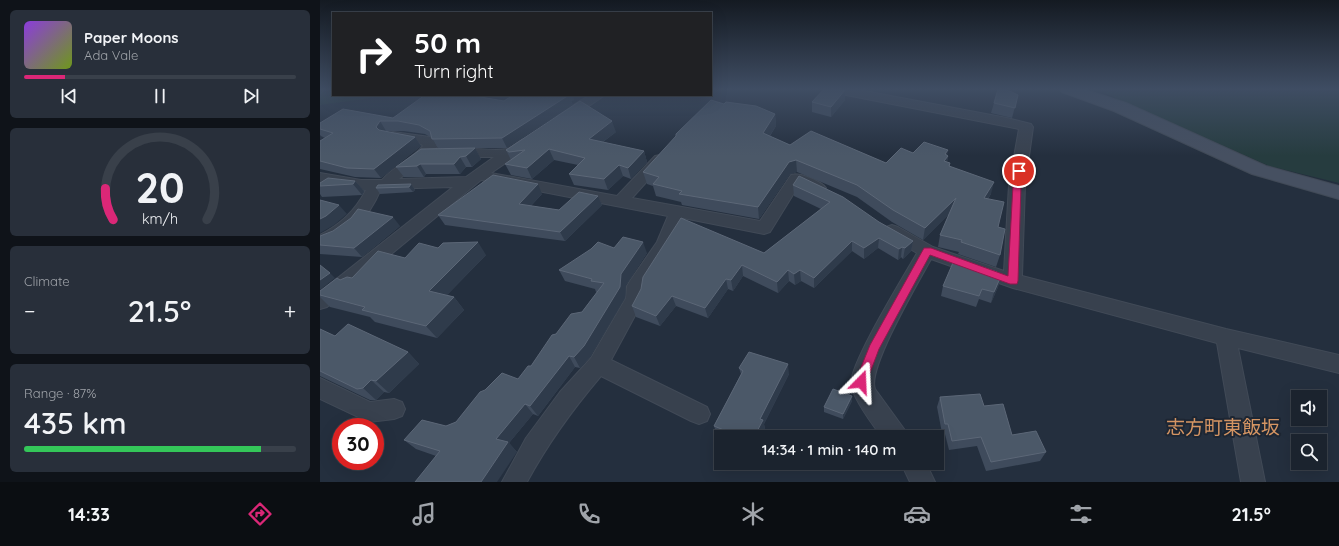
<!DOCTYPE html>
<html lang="en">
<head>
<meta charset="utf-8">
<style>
	:root { --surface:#1b232e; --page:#282f3a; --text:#f1f3f6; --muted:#a0a4aa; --line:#39404a; --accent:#db2777 }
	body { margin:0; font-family:Quicksand,"Noto Sans JP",sans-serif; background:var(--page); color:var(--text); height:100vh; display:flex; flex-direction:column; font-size:15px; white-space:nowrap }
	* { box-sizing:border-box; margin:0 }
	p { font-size:13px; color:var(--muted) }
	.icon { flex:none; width:22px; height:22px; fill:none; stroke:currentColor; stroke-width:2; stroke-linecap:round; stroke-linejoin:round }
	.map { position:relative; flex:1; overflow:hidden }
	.sheet { display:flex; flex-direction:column; gap:10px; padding:10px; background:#0f1319; width:320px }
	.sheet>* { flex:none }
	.top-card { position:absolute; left:12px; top:12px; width:380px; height:84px; border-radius:0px; box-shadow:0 4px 16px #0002,0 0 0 1px var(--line); background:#202124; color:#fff; overflow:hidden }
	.buttons { position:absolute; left:971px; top:390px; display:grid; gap:8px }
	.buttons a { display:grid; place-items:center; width:36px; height:36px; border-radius:0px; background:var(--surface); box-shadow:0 4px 16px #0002,0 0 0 1px var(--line); font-size:20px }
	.speed { position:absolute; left:12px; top:418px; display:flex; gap:8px; font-size:20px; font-weight:700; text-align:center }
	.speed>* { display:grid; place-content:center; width:52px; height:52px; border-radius:50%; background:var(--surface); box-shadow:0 4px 16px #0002,0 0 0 1px var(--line); line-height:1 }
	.speed .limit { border:6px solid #d22; background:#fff; color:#111 }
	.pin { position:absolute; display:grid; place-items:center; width:34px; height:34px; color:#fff; margin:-17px; border:2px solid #fff; border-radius:50%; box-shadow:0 1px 4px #0007 }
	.me { position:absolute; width:44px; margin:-22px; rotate:21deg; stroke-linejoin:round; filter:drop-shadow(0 0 3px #0008) }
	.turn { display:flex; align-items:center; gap:14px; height:84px; padding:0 16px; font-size:18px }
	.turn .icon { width:52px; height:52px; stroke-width:2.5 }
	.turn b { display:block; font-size:28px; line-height:34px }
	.big { font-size:30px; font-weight:600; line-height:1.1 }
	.sheet .card { flex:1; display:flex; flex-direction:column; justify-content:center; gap:6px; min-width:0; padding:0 14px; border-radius:6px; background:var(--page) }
	.sheet .dial { align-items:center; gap:0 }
	.dial svg { height:104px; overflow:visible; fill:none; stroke:var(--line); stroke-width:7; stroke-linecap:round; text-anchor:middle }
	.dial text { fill:var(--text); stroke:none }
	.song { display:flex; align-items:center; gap:12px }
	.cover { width:48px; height:48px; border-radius:6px; background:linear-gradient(135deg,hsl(270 70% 55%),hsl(80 70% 35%)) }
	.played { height:4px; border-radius:2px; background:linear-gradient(90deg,var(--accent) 15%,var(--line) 15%) }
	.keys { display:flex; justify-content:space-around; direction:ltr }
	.heat { display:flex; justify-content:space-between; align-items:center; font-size:22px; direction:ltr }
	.charge { height:6px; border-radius:3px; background:linear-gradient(90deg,#34c759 87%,var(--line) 0) }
	.trip { position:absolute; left:394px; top:430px; width:230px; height:40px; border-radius:0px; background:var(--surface); box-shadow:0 4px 16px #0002,0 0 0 1px var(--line); font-weight:600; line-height:40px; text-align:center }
	.dock { display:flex; height:64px; justify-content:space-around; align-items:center; background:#0b0e12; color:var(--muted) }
	.dock .icon { width:28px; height:28px }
	.dock .on { color:var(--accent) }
	.dock b { font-size:18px; color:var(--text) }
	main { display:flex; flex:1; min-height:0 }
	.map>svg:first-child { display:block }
	.green { fill:#263c3f }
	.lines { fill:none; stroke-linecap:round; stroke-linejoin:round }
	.street-casing { stroke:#414a57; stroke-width:2 }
	.secondary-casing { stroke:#414a57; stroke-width:2 }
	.street { fill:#38414e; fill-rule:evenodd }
	.secondary { fill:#465061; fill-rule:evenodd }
	.wall { fill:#3f4b5c }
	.shaded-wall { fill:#2f3b4b }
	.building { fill:#4b5868; stroke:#5c6777 }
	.route { fill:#db2777; stroke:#8e194d }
	.labels { text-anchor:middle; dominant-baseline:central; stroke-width:4; stroke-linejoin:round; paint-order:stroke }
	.near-quarter-label { font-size:19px; fill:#d59563; stroke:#1d2633 }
</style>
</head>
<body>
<main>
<section class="sheet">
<div class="card">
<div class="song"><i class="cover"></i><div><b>Paper Moons</b><p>Ada Vale</p></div></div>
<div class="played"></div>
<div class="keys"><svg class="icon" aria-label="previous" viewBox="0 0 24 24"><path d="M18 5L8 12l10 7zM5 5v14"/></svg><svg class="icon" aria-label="pause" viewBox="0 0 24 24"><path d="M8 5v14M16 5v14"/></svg><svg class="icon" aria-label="next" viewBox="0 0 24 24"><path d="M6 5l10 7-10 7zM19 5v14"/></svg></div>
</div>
<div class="card dial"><svg viewBox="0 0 100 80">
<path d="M14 69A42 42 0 1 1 86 69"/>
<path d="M14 69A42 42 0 0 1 8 45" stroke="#db2777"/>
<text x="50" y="56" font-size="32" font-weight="700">20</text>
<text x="50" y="72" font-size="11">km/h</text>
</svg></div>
<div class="card"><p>Climate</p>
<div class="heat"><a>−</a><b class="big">21.5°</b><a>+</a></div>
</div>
<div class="card"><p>Range · 87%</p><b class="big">435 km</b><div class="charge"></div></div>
</section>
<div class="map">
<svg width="1019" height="482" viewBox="0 0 1019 482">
	<rect width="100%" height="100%" fill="#242f3e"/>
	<!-- green -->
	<g class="green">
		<polygon points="0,89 13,89 13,95 64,95 58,97 0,105"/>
		<polygon points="775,89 1019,89 1019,183 949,166"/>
	</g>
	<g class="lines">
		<!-- street casing -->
		<g class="street-casing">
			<g id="street">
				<path d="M 510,89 L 534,89 L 687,118 L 711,124 L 713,127 L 705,185 L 702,276 L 906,329 L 1019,355 L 1019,373 L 918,348 L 945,482 L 921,482 L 897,343 L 693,288 L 611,259 C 599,281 547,369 555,389 L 584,429 L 588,437 L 562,437 C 553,425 533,399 531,384 C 530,363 584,276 597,253 L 566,235 L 564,231 L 566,227 L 572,225 L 578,227 L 613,247 L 684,271 L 689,185 L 699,129 L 516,93 L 512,92 Z"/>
				<polygon points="270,95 285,95 250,119 240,119 238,116 240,113"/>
				<path d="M 73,132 L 110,137 L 114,140 L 117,147 L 105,160 L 79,179 L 146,177 L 174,157 L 135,157 L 130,156 L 128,153 L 130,150 C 148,146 170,152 187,149 C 197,146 200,136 212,139 L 214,142 L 212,145 L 171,173 L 297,196 L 335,156 L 340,155 L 345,156 L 347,159 L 312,198 L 440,221 L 471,175 C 479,172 501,181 506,188 L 503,191 L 498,193 L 479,185 L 450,232 L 444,234 L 363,218 L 354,244 L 325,287 L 324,299 L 291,360 L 387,407 L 390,414 L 387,421 L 379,424 L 371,421 L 281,376 C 253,409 228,443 207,482 L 182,482 L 206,438 L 240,392 L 271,358 L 306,298 L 307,286 L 310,281 L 337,242 L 348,216 L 161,180 L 7,307 L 0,309 L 0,292 L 133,187 L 61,189 C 49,217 30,239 0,248 L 0,235 C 21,224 35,211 46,190 L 23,188 L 0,183 L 0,173 L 41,180 L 62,180 C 74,166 91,160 103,146 L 101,144 L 68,139 L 66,136 L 68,133 Z"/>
				<polygon points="0,378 50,402 74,399 82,402 85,409 82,416 74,419 49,422 0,399"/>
				<polygon points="581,463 606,463 615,482 590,482"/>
			</g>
		</g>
		<!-- secondary casing -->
		<g class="secondary-casing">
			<polygon id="secondary" points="740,89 763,89 806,103 946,166 1019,186 1019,199 932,174 794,111 742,92"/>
		</g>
		<!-- street -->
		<use href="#street" class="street"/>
		<!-- secondary -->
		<use href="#secondary" class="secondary"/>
	</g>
	<!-- wall -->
	<g class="wall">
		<polygon points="525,90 525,100 511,117 492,112 492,102"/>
		<polygon points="698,95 692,118 671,113 674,103"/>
		<polygon points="254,100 251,101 253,105 187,148 118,148 112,138 105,134 84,131 65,131 95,137 101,146 61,178 35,177 0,169 0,141 5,138 1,136 0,135 0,123 73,118 184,101"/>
		<polygon points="404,104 455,114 456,126 450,136 470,145 566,163 593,153 628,156 627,162 630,163 630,166 671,194 668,199 678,227 680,255 676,267 638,254 639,252 618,247 620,235 629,214 603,240 572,222 537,197 477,172 470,174 439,219 362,205 361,202 336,196 333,186 327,184 323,172"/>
		<polygon points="296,132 283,142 324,151 327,162 311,179 303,176 288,190 254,185 249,174 258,165 234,160 212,179 191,175 185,164 191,160 186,150"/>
		<polygon points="155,148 161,159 152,167 146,167 140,174 106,174 104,177 84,177 76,167"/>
		<polygon points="35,181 44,191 42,195 2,197 0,194 0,183"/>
		<polygon points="91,184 95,190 93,192 60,194 56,188"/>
		<polygon points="473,185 559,222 593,241 591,251 583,259 581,257 578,260 558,248 544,259 532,251 494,288 481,281 475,285 469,281 458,293 423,276 413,291 408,289 388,318 356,306 340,326 316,317 312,306 444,253 501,209 474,196"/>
		<polygon points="222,194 211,206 239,210 278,196 282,205 245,241 125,225 118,215"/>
		<polygon points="80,226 42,257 0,254 0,236"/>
		<polygon points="118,248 166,255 127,295 134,297 144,310 117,338 55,322 50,317 10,307 0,297 0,291 20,280 32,278 85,258"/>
		<polygon points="294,248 327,253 306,285 305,298 270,357 260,368 255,367 218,416 213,414 189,443 197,452 116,456 96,449 84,440 126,426 136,422 165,390 198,379 211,366 236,334 262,312 277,292 276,292 275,289 245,281 239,270"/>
		<polygon points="676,275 681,276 678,287 671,303 659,299 656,307 621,296 623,286"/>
		<polygon points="0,329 15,336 88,352 99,364 69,393 64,392 56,400 50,400 0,376"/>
		<polygon points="419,368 469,374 444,424 445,429 441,437 401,437 397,435 394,426 421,374"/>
		<polygon points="532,396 532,401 523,419 504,412 504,407"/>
		<polygon points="620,397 664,406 692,435 726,452 720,461 666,471 657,446 629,450 625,434 622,433 617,407"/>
	</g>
	<!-- shaded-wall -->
	<g class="shaded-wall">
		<polygon points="525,90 525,100 511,117 511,107"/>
		<polygon points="247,95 253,95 254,100 251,101 253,105 187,148 182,138"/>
		<polygon points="455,114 456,126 444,144 443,133"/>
		<polygon points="60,121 66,131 63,136 56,127"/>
		<polygon points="292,121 296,132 273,149 269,139"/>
		<polygon points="95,137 101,146 61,178 54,169"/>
		<polygon points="155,148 161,159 152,167 146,156"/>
		<polygon points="229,149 234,160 212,179 207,168"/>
		<polygon points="628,150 627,157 628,156 626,167 622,172 625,154"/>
		<polygon points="324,151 327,162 311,179 308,168"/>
		<polygon points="140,157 146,167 140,174 134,164"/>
		<polygon points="476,160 477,172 470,174 439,219 438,207 469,162"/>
		<polygon points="100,164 106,174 104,177 97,166"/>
		<polygon points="299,165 303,176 288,190 284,179"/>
		<polygon points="35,181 44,191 42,195 33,184"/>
		<polygon points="674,182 671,194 660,209 664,198"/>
		<polygon points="91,184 95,190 93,192 89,187"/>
		<polygon points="218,184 222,194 204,213 199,204"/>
		<polygon points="278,196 282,205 245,241 240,232"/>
		<polygon points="636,198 633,210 603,240 605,228"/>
		<polygon points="19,205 27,214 14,225 0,233 0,219"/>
		<polygon points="73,217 80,226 42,257 34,248"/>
		<polygon points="559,238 558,248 544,259 544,248"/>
		<polygon points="532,241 532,251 494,288 494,278"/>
		<polygon points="593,241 591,251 583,259 585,248"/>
		<polygon points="158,242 166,255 119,303 109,291"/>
		<polygon points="323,242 327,253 306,285 305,298 270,357 260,368 254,357 301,274"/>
		<polygon points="582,247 581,257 578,260 579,249"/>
		<polygon points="422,265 423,276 413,291 411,280"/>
		<polygon points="468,270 469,281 458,293 457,282"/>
		<polygon points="480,270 481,281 475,285 474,274"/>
		<polygon points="10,273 15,278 0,290 0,280"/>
		<polygon points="681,276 678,287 671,303 674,292"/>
		<polygon points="406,279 408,289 388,318 385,308"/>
		<polygon points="352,296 356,306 340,326 336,316"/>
		<polygon points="134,297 144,310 117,338 106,326"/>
		<polygon points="88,352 99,364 69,393 56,381"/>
		<polygon points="249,356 255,367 218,416 210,406"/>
		<polygon points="468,364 469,374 444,424 445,429 441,437 434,437 440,419"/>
		<polygon points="51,380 64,392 56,400 43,388"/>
		<polygon points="532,396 532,401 523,419 523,414"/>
		<polygon points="205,404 213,414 189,443 197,452 177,482 161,482 176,439"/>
	</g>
	<!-- building -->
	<g class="building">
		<polygon points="504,89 520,89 525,90 511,107 492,102"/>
		<polygon points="678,89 690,91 698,95 695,108 674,103"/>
		<polygon points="105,95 149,95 184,101 193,95 249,95 182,138 112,139 110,131 99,125 78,121 60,121 56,127 59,130 95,137 54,169 27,168 0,161 0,141 13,133 0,129 0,123 23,109 73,118"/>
		<polygon points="391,100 404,104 406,102 436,106 455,114 443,133 470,145 491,131 566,163 581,148 593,153 604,142 628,150 625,154 628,156 624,161 630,163 629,166 674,182 664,198 684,202 678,227 685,229 680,255 641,242 642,240 620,235 636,198 605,228 573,210 537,185 476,160 469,162 438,207 359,194 362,191 333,184 339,177 323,172 356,136 356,134"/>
		<polygon points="260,101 292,121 269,139 324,151 308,168 299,165 284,179 249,174 265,158 229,149 207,168 185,164 205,150 189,152 186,150"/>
		<polygon points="155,148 146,156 140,157 134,164 100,164 97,166 76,167 101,149"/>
		<polygon points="173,175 218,184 199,204 239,210 259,192 278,196 240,232 118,215"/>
		<polygon points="479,176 523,197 559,222 593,241 585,248 582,247 579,249 559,238 544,248 532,241 494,278 480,270 474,274 468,270 457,282 422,265 411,280 406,279 385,308 352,296 336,316 312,306 321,289 323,277 361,218 444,253 510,202 473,185"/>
		<polygon points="8,178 35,181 33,184 0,186 0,183"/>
		<polygon points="91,184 89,187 56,188 58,185"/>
		<polygon points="0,200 19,205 6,216 0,219"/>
		<polygon points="38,209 73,217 34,248 0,245 0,236 13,231 31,218"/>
		<polygon points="303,237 323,242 301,274 300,287 264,346 254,357 249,356 210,406 205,404 176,439 188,442 161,482 95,482 120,451 84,440 102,420 126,426 136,422 160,392 165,390 182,373 198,379 208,366 211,366 232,335 236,334 251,314 262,312 284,283 271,281 272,279 239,270 271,249 278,242 294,248"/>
		<polygon points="158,242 109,291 134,297 106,326 42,310 45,307 0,295 0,291 17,278 20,280 27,277 32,278 58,251 85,258 99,243 118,248 123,243"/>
		<polygon points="635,258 677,272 676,275 681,276 674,292 662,289 659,296 623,286"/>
		<polygon points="0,265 10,273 0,280"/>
		<polygon points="28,324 88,352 56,381 51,380 43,388 37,389 0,371 0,329 15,336"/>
		<polygon points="429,352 468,364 440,419 443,420 434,437 421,437 394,426 423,371 419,368"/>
		<polygon points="513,389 532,396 523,414 504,407"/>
		<polygon points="660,394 664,406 683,404 692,435 716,431 726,452 671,462 661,437 632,441 628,424 625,424 620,397"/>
	</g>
	<!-- sky -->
	<linearGradient id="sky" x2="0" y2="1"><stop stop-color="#141a22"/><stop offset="0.57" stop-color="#3f4d63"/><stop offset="1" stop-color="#3f4d63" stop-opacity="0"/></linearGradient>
	<rect width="1019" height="156" fill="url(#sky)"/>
	<!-- route -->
	<polygon class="route" points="699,168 703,171 701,185 698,281 697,284 690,284 610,255 559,349 545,386 541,387 537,386 535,382 550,345 604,248 611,248 688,276 693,185 695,171"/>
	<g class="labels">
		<!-- near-quarter labels -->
		<g class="near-quarter-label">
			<text x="903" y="427">志方町東飯坂</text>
		</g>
	</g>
</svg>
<div class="buttons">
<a><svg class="icon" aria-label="sound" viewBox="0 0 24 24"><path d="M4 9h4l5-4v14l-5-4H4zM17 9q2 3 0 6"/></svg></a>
<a><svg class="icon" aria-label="search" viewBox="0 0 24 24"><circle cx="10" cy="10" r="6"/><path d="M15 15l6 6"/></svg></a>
</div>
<div class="speed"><div class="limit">30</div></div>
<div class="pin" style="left:699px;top:171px;background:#d93025"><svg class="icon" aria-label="arrive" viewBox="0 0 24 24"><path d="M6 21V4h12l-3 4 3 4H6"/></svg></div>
<svg class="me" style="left:541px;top:382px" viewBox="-20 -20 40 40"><path d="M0-17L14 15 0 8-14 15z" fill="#db2777" stroke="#fff" stroke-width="4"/></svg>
<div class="trip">14:34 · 1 min · 140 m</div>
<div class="top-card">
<div class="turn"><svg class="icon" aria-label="right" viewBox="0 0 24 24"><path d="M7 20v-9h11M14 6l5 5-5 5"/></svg><div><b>50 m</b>Turn right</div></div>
</div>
</div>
</main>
<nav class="dock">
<b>14:33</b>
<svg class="icon on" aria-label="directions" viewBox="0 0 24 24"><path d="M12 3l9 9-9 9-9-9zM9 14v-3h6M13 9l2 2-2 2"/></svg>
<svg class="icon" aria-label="music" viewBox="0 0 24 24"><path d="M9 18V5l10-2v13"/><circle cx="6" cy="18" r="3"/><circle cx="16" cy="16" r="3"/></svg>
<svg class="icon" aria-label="phone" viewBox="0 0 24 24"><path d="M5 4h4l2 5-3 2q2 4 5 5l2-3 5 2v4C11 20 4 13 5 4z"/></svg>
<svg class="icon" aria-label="climate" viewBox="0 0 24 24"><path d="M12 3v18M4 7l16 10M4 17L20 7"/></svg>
<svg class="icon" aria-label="car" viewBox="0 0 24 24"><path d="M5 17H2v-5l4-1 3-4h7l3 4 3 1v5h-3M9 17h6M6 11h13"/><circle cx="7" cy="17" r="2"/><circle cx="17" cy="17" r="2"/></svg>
<svg class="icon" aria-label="filters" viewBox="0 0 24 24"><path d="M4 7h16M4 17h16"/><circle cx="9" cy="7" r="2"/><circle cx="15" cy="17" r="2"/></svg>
<b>21.5°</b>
</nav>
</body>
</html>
